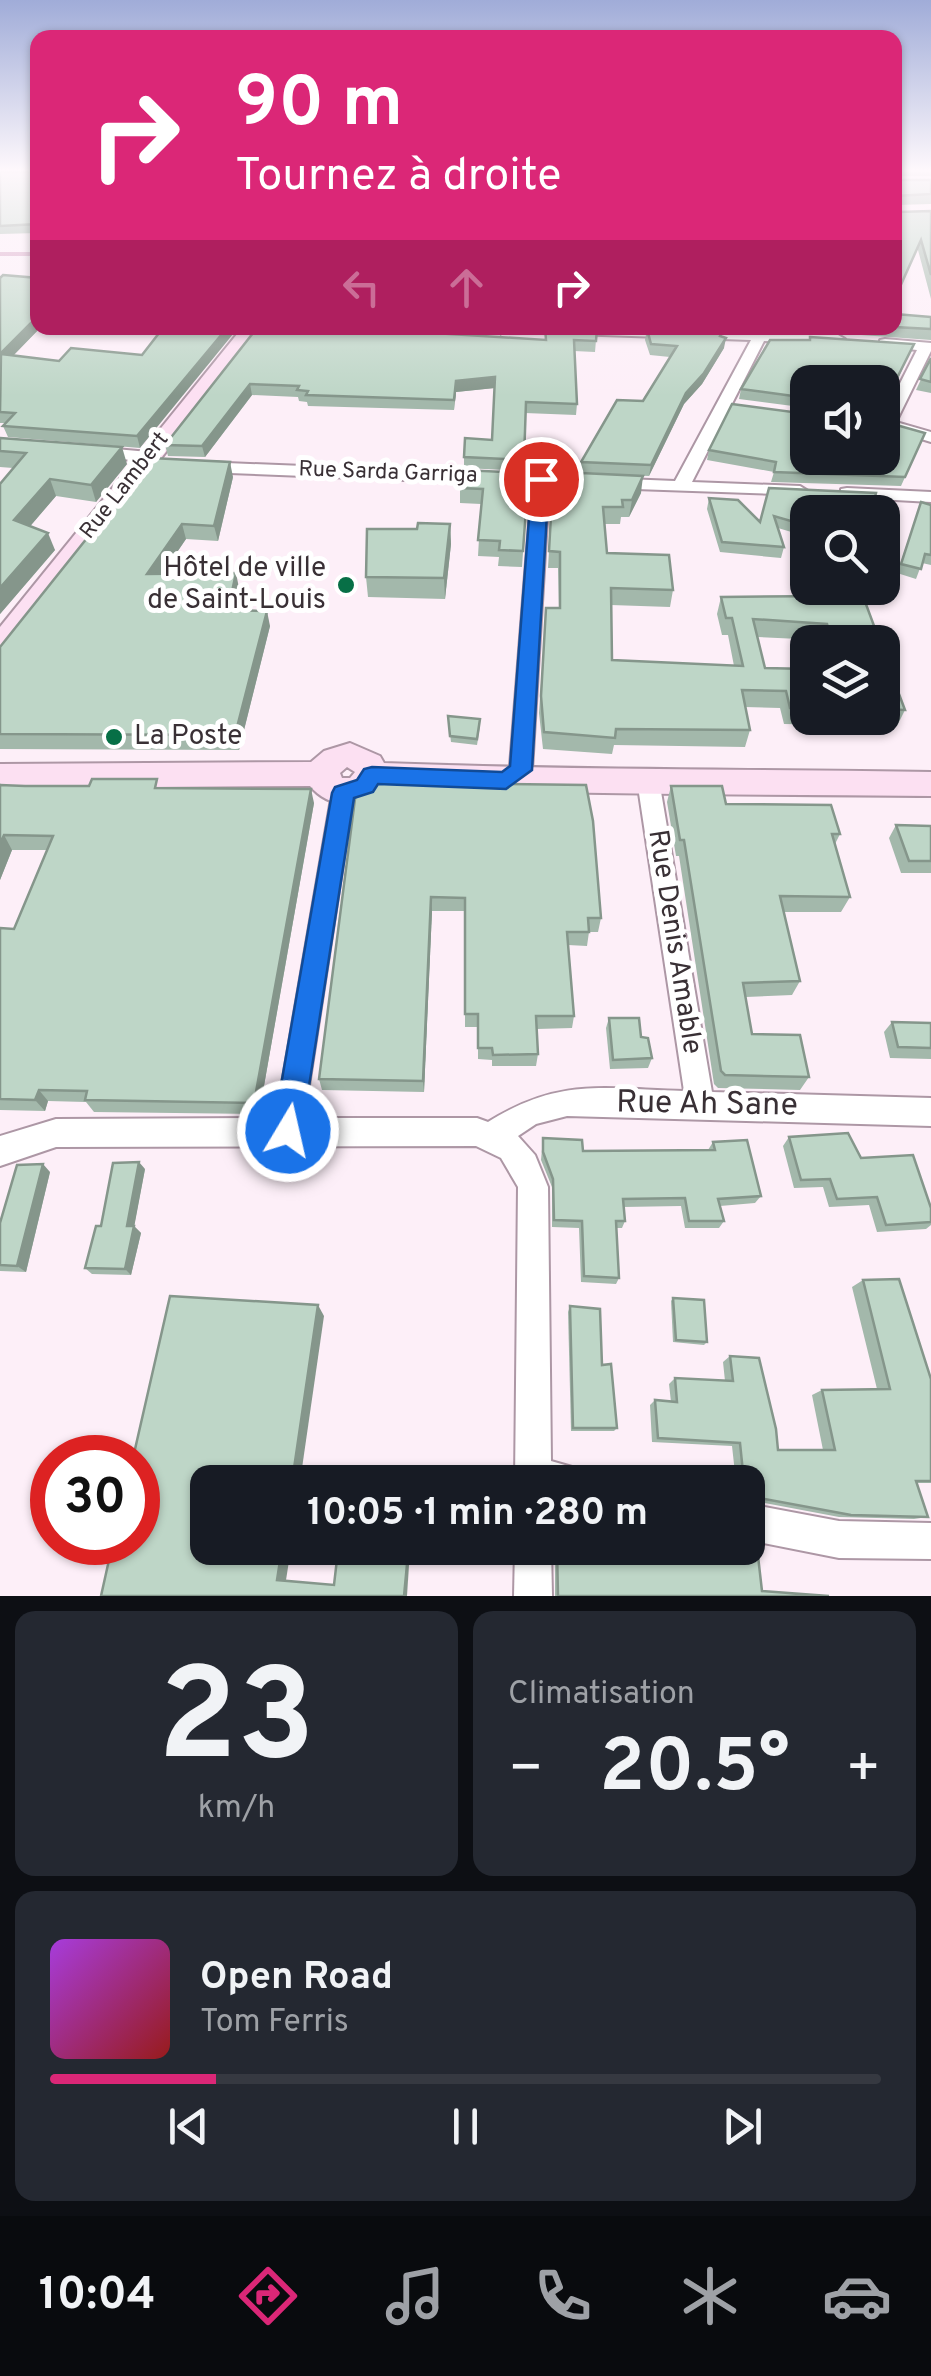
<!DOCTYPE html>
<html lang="fr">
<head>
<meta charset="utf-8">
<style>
	:root { --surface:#171b24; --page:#242831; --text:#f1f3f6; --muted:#9ea1a6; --line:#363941; --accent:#db2777 }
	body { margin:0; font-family:Overpass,sans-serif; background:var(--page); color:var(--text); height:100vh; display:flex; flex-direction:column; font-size:38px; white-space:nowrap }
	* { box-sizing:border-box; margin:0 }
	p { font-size:32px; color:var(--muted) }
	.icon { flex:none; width:55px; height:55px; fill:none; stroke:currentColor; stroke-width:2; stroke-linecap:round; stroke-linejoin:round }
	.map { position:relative; height:1596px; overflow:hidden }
	.details { display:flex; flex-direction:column; gap:15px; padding:15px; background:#0d0f14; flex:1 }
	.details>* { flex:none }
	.top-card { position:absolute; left:30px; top:30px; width:872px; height:305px; border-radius:20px; box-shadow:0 2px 8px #0004; background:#db2777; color:#fff; overflow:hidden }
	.buttons { position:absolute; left:790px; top:365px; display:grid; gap:20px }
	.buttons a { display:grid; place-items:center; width:110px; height:110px; border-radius:20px; background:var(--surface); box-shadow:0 2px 8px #0004; font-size:50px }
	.speed { position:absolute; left:30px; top:1435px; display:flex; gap:20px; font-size:50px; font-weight:700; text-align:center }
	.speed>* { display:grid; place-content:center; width:130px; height:130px; border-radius:50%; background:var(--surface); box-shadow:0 2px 8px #0004; line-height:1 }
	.speed .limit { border:15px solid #d22; background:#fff; color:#111 }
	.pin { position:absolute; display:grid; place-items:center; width:85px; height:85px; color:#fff; margin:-42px; border:5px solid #fff; border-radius:50%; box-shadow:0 2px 10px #0007 }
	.me { position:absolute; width:110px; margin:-55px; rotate:9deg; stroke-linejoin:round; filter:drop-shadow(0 0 8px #0008) }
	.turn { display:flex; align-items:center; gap:35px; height:210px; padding:0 40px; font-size:45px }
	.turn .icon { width:130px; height:130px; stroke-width:2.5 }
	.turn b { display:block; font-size:70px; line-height:85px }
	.lanes { display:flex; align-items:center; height:95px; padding:0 40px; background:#0003; justify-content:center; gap:50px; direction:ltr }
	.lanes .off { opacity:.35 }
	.big { font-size:75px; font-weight:700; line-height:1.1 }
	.details .tile { flex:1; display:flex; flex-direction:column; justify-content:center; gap:15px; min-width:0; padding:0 35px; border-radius:20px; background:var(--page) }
	.details .dial { align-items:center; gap:0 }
	.dial b { font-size:130px; line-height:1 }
	.song { display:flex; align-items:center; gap:30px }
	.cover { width:120px; height:120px; border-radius:15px; background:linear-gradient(135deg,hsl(280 70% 55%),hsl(0 70% 35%)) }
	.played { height:10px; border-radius:5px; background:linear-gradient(90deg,var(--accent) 20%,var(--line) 20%) }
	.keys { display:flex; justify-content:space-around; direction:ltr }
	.heat { display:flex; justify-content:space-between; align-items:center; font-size:55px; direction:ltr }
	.details .tiles { flex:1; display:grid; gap:15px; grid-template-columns:1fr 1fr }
	.tile:last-child { grid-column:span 2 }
	.trip { position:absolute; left:190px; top:1465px; width:575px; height:100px; border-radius:20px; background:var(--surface); box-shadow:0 2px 8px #0004; font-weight:700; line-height:100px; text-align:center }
	.dock { display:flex; height:160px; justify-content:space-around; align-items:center; background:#090b0e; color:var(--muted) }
	.dock .icon { width:70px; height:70px }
	.dock .active { color:var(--accent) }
	.dock b { font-size:45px; color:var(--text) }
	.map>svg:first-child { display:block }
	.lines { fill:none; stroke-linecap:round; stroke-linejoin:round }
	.stream { stroke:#d49fc0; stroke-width:4 }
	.street-casing { stroke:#ad97a5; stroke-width:4 }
	.secondary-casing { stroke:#ad97a5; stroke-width:4 }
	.street { fill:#fff; fill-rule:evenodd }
	.secondary { fill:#fce0f2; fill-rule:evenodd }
	.wall { fill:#a3b8ab }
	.shaded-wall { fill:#85968b }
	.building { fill:#bed6c7; stroke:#85968b; stroke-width:2.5 }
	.route { fill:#1a73e8; stroke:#114b97; stroke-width:2.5 }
	.poi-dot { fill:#076f46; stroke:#fff; stroke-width:4 }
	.labels { text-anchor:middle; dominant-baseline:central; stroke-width:10; stroke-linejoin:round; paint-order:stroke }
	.far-street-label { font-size:22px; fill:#393035; stroke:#fff }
	.poi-label { font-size:28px; fill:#393035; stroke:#fff; text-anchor:end }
	.street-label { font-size:28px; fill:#393035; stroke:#fff }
	.near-street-label { font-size:32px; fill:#393035; stroke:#fff }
</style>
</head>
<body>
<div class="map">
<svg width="931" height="1596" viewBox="0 0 931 1596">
	<rect width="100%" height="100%" fill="#fdeff8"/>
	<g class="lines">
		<!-- stream -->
		<polyline class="stream" points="0,254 38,254"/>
		<!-- street casing -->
		<g class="street-casing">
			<g id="street">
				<polygon points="505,328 755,332 758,328 770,328 768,333 838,335 845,339 838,343 764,341 692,482 800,486 808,491 806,495 549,486 532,770 506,789 495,781 510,766 532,485 203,472 195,467 203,462 675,481 751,340 512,332"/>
				<polygon points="885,339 931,343 931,351 896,422 931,432 931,442 882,427 882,419 917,350 880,346 880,340"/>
				<polygon points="93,447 149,452 157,457 149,462 87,455 85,452"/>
				<polygon points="847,488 931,492 931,502 841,497 841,489"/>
				<path d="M 648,772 L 659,780 L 712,1092 L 931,1098 L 931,1126 L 567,1116 L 536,1124 L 518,1136 L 535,1155 L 548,1187 L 551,1461 L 579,1469 L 584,1482 L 515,1482 L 518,1187 L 501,1158 L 476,1146 L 56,1147 L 0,1166 L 0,1136 L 56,1119 L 276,1118 L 332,793 L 335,787 L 351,787 L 354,793 L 304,1118 L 477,1118 L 488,1122 C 560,1077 603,1089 684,1091 L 637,780 Z"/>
				<polygon points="748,1504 839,1521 931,1523 931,1559 839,1558 748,1540"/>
				<polygon points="515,1548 551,1548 552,1596 514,1596"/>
			</g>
		</g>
		<!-- secondary casing -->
		<g class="secondary-casing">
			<g id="secondary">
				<polygon points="242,328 262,328 10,653 0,656 0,627"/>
				<path d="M 350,743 L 380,756 L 384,763 C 567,770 749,769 931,772 L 931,796 C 747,794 564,795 380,787 C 360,809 329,809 310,786 L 0,788 L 0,764 L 311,762 L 324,751 ZM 347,767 L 355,772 L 350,778 L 342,778 L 340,773 Z"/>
			</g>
		</g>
		<!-- street -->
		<use href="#street" class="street"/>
		<!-- secondary -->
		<use href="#secondary" class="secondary"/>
	</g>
	<!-- wall -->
	<g class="wall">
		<polygon points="0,172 38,172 38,233 0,234"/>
		<rect x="895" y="172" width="36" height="4"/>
		<polygon points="895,178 898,180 931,179 931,204 895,205"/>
		<polygon points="931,211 931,299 918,250 898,212"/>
		<polygon points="0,278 38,328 40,328 13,356 59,361 142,355 140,448 8,437 3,426 6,423 0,423"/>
		<polygon points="895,314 931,317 931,340 805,331 805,328 895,328"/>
		<polygon points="257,328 422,332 501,337 495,328 503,328 501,337 545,340 545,328 597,328 595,352 574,351 577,404 576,415 525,413 524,471 464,468 464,457 492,440 494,388 456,392 454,410 308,406 307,402 299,401 298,397 252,395 205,457 168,456 165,445"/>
		<polygon points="647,329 721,337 724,348 702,384 684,404 649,476 580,473 581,462 643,401 670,357 650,355 645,340"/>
		<polygon points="810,337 914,344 895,385 808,382 808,408 739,399 741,389 809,340"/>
		<polygon points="931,358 931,393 916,390"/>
		<polygon points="925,433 901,486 771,482 774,472 707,460 709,450"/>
		<polygon points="0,438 127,464 96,502 56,496 30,526 55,550 0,614 0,485 13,468 0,467"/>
		<polygon points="233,477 218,541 186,539 162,574 239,588 235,610 270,626 239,750 0,749 0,647"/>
		<polygon points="524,480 528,481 522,567 498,566 499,557 478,556 481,504 460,503 460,488"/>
		<polygon points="553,480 641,493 629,517 621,517 620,524 605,524 607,553 673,590 670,607 611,605 612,660 734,666 728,635 722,635 717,614 721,597 818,596 821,588 860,588 880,642 821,642 820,640 758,637 765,668 808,669 808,718 882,718 882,649 905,710 897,726 784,724 780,708 745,707 750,730 745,747 614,745 612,754 543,749 539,713 546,608 559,608 558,568 548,568"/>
		<polygon points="769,488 808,512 808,537 778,528 784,547 781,558 720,552 707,509 709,498 760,522"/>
		<polygon points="921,502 931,505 931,565 922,563 916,579 897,573"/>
		<polygon points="450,524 451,544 445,599 368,597 366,577 417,529"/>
		<polygon points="448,716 480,726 477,745 451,742"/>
		<polygon points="0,783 1,785 25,786 160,788 314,803 259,1114 94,1112 86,1102 48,1101 45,1111 0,1110 0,928 14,929 47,850 12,850 0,880"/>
		<polygon points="671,786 726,804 840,834 835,844 850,897 841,912 784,912 800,981 792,995 746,997 752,1034 809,1077 800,1090 718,1088 714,1084 679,856 676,856 667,802"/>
		<polygon points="356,791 601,918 598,932 589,932 587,946 568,945 574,1016 572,1028 537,1029 538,1054 536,1066 492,1066 492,1060 478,1059 478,1027 465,1027 465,911 432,911 424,1092 322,1090 319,1079"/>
		<polygon points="896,825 931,826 931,873 901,873 889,838"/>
		<polygon points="609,1018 641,1037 652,1058 648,1068 610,1069 606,1028"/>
		<polygon points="892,1022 931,1023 931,1059 890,1058 884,1032"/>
		<polygon points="789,1137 861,1158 931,1208 931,1225 926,1229 877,1232 869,1205 829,1207 823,1187 794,1188 783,1146"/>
		<polygon points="543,1138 583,1151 708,1150 713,1142 761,1196 755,1203 720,1206 724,1221 719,1228 685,1228 681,1206 623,1207 625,1221 622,1228 616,1228 619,1278 616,1284 581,1282 579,1228 552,1227 552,1187 541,1160"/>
		<polygon points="145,1169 134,1226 141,1233 131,1275 92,1274 85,1268 101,1226"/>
		<polygon points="50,1172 26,1272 0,1271 0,1223"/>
		<polygon points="863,1280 931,1379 931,1483 917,1483 928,1517 914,1519 839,1517 748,1500 748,1482 736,1482 732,1446 652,1442 650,1405 655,1400 671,1402 669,1384 675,1378 725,1381 723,1362 730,1356 778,1450 823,1450 812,1395 822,1390 877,1389 852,1287"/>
		<polygon points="673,1298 707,1342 704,1345 673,1342 671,1301"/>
		<polygon points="570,1306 602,1365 617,1428 614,1431 571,1431 568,1312"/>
		<polygon points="553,1548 645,1548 645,1550 762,1591 829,1596 555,1596 555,1548"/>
	</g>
	<!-- shaded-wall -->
	<g class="shaded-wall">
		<polygon points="38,316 38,328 40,328 0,369 0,354"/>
		<polygon points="227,328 238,328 140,448 137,436"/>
		<polygon points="726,338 724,348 702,384 684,404 649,476 651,465 686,393"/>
		<polygon points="495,377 495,388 456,392 454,410 456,381"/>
		<polygon points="250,384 252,395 205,457 202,446"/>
		<polygon points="122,447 127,464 96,502 91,485"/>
		<polygon points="230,462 233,477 218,541 214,526"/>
		<polygon points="643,476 641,493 629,517 632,500"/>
		<polygon points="50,479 56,496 21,537 14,520"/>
		<polygon points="182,524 186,539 152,589 147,574"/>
		<polygon points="450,524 451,544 445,599 444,578"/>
		<polygon points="48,533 55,550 0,614 0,588"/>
		<polygon points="236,573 239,588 232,625 228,610"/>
		<polygon points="267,611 270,626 239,750 235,735"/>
		<polygon points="311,789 314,803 259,1114 254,1103"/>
		<polygon points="4,835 12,850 0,880 0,844"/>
		<polygon points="431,897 432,911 424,1092 423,1081"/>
		<polygon points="39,1090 48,1101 45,1111 35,1100"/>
		<polygon points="139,1162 145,1169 133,1233 127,1226"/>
		<polygon points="43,1164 50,1172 26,1272 17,1266"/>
		<polygon points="134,1226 141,1233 131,1275 125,1269"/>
		<polygon points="318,1305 324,1316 300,1482 292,1482"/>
		<polygon points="282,1548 291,1548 286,1580 277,1580"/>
		<polygon points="407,1564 409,1565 407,1596 404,1596"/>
	</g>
	<!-- building -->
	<g class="building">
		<polygon points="0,172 38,172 38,224 0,226"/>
		<polygon points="895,178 898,180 931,180 931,194 895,196 895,199"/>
		<polygon points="895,209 898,212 931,211 931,275 921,240 895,298"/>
		<polygon points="3,275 38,278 38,316 0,354 0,278"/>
		<polygon points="895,314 931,317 931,329 895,327"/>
		<polygon points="163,328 227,328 137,436 3,426 15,413 0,412 1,354 59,361 71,348 142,355"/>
		<polygon points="257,328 420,328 419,332 546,340 545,328 597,328 596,341 574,340 577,404 526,402 524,460 464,457 465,438 492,440 495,377 456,381 454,400 306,395 308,391 297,390 299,386 250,384 202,446 165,445"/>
		<polygon points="647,329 722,332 720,336 726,338 704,373 686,393 651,465 581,462 617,400 643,401 677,346 651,344"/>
		<polygon points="810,337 914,344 898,376 892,374 882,411 882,382 808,382 808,398 741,389 770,340 810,340"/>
		<polygon points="931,358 931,382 920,379"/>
		<polygon points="732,404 808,414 808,458 882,458 882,421 925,433 905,477 774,472 776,462 709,450"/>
		<polygon points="0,438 122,447 91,485 50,479 14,520 48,533 0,588 0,484 26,453 0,451"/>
		<polygon points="151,458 230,462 214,526 182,524 147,574 236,573 228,610 267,611 235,735 0,734 0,647"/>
		<polygon points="462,470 524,473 524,480 528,481 523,551 499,550 500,541 478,540 483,489 460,488"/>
		<polygon points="581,473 643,476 632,500 622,500 623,507 603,507 607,553 669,555 673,590 611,588 612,660 743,666 732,618 726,618 721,597 830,596 827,588 860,588 880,642 832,642 827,624 753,619 765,668 808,669 808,708 790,708 786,691 742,690 750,730 616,729 615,738 544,732 541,696 546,608 560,608 560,552 549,551 553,480 581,481"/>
		<polygon points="769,488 876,493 871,512 808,512 808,526 774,516 784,547 722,542 709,498 738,500 760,522"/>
		<polygon points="921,502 931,505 931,555 925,554 921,569 901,564"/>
		<polygon points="418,523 450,524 444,578 366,577 367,529 417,529"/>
		<polygon points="882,649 905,710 882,709"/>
		<polygon points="448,716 480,719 477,739 450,736"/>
		<polygon points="92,779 157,779 155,788 311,789 254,1103 85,1100 87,1091 39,1090 35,1100 0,1099 0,928 14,929 53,836 4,835 0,844 0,785 25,786 89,786"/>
		<polygon points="373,782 586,785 593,821 601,918 588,918 589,932 567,932 574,1016 536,1016 538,1054 493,1055 492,1048 478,1048 478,1014 465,1014 465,898 431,897 423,1081 319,1079 356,791"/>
		<polygon points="671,786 722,786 726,804 831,805 840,834 832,834 850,897 780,896 800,981 743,983 752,1034 800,1035 809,1077 725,1075 721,1071 684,840 680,840"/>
		<polygon points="896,825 931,826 931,861 909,861"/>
		<polygon points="609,1018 639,1018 641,1037 648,1038 652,1058 613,1060"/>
		<polygon points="892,1022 931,1023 931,1048 898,1047"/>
		<polygon points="848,1133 861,1158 913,1155 931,1208 931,1222 886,1225 877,1197 837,1199 830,1179 801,1180 789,1137"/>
		<polygon points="543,1138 582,1140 583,1151 715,1150 713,1142 747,1140 761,1196 718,1199 724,1221 689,1221 685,1198 623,1199 625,1221 616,1221 619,1278 584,1276 582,1221 554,1220 553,1179 543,1152"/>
		<polygon points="139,1162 127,1226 134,1226 125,1269 85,1268 96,1226 101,1226 113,1163"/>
		<polygon points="43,1164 17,1266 0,1265 0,1223 17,1165"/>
		<polygon points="899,1279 931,1379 931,1481 916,1481 928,1517 851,1515 748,1496 748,1482 744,1482 740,1443 658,1438 655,1400 677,1402 675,1378 733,1381 730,1356 759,1358 776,1429 778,1450 835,1450 822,1390 890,1389 863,1280"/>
		<polygon points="170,1296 318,1305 292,1482 208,1482 208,1548 282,1548 277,1580 334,1585 337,1559 407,1564 404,1596 101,1596 113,1542 138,1542 138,1458 133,1458"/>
		<polygon points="673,1298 704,1300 707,1342 676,1340"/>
		<polygon points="570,1306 600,1309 602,1365 611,1364 617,1428 573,1428"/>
		<polygon points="557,1548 645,1548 645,1550 758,1556 762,1591 829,1596 558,1596"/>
	</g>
	<!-- sky -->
	<linearGradient id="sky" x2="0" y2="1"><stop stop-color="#a0acd8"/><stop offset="0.43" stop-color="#fef8fc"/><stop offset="1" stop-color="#fef8fc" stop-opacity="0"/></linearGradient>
	<rect width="931" height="396" fill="url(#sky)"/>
	<!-- route -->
	<polygon class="route" points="541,474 549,479 532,770 506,789 378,784 373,792 354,798 302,1131 298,1142 288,1146 277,1142 273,1131 332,793 335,787 357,780 364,769 372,767 502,772 510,766 532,479"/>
	<!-- markers -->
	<g class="poi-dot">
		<circle cx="346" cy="585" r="10"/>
		<circle cx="114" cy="737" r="10"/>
	</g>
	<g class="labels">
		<!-- far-street labels -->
		<g class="far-street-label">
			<text transform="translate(388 473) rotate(2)">Rue Sarda Garriga</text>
			<text transform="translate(125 486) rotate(-52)">Rue Lambert</text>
		</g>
		<!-- poi labels -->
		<g class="poi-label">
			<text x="326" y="569">Hôtel de ville<tspan x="326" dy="32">de Saint-Louis</tspan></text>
			<text x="134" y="737" text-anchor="start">La Poste</text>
		</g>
		<!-- street labels -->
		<g class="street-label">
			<text transform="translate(674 942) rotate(81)">Rue Denis Amable</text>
		</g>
		<!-- near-street labels -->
		<g class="near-street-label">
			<text transform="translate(707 1105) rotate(1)">Rue Ah Sane</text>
		</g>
	</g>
</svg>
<div class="buttons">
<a><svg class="icon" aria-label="sound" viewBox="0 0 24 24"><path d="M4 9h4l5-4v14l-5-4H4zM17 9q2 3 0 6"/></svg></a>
<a><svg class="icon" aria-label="search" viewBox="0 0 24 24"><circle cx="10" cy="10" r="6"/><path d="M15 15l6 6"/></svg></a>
<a><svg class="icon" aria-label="layers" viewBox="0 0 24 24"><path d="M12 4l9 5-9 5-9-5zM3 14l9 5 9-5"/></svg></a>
</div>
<div class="speed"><div class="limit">30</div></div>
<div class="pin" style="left:541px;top:479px;background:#d93025"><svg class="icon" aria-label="arrive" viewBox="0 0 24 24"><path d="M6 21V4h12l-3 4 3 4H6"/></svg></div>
<svg class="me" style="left:288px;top:1131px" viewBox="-20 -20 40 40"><circle r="17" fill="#1a73e8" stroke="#fff" stroke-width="3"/><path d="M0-11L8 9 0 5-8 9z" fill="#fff"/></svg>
<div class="trip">10:05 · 1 min · 280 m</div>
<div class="top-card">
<div class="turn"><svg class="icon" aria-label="right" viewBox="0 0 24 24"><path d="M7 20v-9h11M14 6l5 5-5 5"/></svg><div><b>90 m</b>Tournez à droite</div></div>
<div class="lanes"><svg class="icon off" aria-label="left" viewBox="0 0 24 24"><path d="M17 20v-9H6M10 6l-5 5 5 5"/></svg><svg class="icon off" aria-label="ahead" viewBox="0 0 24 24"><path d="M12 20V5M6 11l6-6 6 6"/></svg><svg class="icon" aria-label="right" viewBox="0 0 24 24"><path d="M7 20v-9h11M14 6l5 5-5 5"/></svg></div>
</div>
</div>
<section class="details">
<div class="tiles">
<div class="tile dial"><b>23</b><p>km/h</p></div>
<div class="tile"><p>Climatisation</p>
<div class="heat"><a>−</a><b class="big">20.5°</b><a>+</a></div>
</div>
<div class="tile">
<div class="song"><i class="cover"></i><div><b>Open Road</b><p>Tom Ferris</p></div></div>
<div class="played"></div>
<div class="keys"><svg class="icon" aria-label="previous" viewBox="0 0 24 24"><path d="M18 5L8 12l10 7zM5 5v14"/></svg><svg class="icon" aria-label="pause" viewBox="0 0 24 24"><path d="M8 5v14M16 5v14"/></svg><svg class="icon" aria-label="next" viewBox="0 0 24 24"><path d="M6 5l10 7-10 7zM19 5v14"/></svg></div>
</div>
</div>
</section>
<nav class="dock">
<b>10:04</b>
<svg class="icon active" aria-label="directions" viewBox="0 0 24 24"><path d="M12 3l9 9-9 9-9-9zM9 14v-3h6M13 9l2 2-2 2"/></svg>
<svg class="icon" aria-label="music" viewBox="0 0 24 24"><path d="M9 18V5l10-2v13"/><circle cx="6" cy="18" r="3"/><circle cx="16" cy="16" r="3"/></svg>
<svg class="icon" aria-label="phone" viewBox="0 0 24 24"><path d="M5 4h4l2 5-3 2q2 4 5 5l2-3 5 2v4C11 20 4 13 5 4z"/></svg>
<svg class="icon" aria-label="climate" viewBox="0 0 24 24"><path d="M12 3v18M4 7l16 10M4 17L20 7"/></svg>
<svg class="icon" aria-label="car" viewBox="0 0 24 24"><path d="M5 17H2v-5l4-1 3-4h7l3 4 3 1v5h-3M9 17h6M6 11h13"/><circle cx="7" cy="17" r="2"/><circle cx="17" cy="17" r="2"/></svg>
</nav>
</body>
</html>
